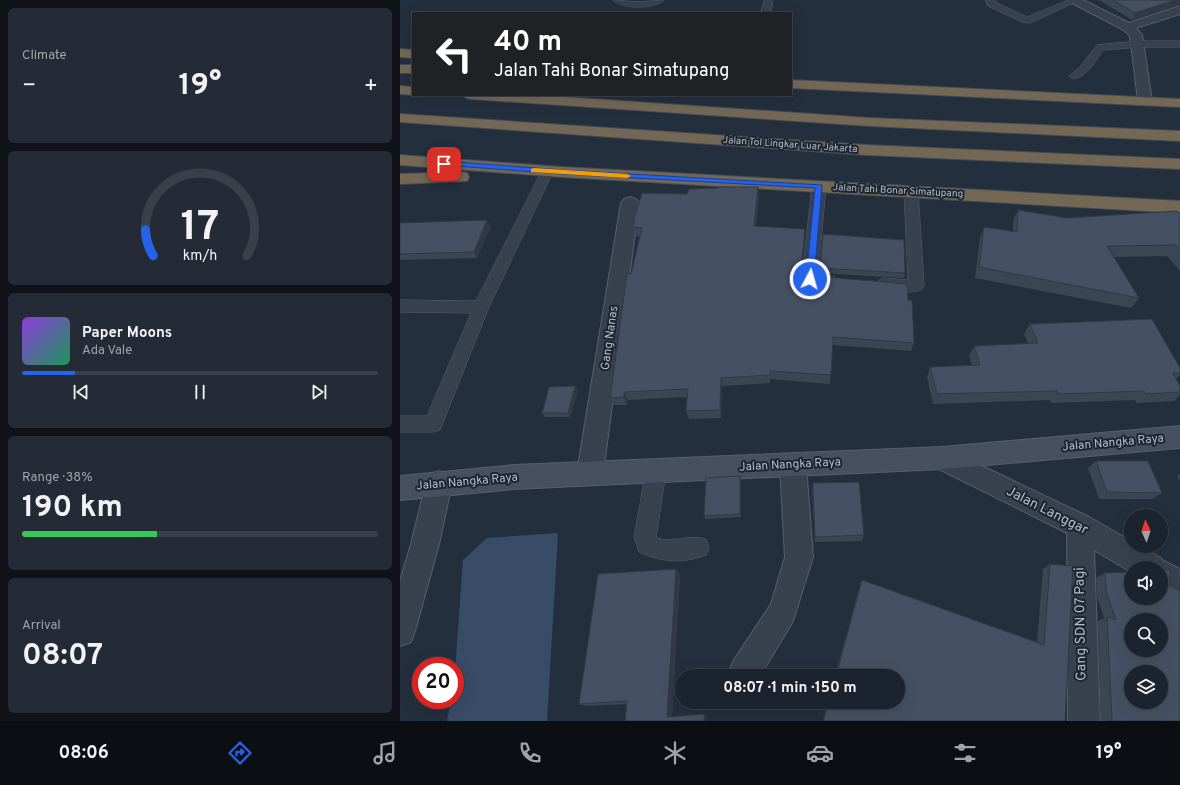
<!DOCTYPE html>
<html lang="en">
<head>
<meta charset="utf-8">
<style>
	:root { --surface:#1b232e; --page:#242b36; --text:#f1f3f6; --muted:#a0a4aa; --line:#39404a; --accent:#2563eb }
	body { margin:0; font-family:Overpass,sans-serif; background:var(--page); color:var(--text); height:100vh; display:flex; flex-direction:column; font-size:15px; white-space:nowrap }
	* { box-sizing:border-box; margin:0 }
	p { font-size:13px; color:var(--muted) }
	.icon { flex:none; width:22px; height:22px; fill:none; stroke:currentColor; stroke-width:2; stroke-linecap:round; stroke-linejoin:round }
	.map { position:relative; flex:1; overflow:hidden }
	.sheet { display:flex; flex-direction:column; gap:8px; padding:8px; background:#0f1319; width:400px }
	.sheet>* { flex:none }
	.hud { position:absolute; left:12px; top:12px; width:380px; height:84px; border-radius:0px; box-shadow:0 4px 16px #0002,0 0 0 1px var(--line); background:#202124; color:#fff; overflow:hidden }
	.needle { width:26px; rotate:357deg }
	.tools { position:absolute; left:724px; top:509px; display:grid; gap:8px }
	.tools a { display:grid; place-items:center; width:44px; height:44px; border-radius:50%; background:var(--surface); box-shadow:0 4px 16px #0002,0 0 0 1px var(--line); font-size:20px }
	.speed { position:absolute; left:12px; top:657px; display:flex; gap:8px; font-size:20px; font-weight:700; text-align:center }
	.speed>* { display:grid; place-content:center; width:52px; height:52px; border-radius:50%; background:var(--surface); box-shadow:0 4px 16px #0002,0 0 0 1px var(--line); line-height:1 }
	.speed .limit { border:6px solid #d22; background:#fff; color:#111 }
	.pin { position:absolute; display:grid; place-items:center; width:34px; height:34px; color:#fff; margin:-17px; border-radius:8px; box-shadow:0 2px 6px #0006 }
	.me { position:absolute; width:44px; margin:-22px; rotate:6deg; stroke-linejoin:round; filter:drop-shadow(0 0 3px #0008) }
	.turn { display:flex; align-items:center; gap:14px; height:84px; padding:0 16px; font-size:18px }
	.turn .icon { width:52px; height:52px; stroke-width:2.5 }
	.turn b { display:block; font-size:28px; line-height:34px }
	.big { font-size:30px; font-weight:700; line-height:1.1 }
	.sheet .tile { flex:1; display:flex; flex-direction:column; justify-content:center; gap:6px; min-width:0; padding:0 14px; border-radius:6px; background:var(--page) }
	.sheet .dial { align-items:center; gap:0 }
	.dial svg { height:104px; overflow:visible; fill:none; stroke:var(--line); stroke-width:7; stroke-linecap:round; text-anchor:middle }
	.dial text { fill:var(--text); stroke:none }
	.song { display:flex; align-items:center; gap:12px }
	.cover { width:48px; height:48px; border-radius:6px; background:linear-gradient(135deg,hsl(270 70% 55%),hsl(150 70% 35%)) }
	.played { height:4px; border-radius:2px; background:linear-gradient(90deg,var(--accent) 15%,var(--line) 15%) }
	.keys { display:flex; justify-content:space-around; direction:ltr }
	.heat { display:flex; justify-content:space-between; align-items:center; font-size:22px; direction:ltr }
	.charge { height:6px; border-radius:3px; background:linear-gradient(90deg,#34c759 38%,var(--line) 0) }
	.trip { position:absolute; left:275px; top:669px; width:230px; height:40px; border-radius:20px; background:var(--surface); box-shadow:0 4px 16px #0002,0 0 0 1px var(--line); font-weight:700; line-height:40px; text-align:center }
	.tabs { display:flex; height:64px; justify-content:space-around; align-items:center; background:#0b0e12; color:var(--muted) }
	.tabs .icon { width:28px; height:28px }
	.tabs .active { color:var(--accent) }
	.tabs b { font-size:18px; color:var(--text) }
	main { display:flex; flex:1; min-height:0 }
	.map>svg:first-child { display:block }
	.water { fill:#394c67 }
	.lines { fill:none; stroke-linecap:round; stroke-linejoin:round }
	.lane-casing { stroke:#565f6c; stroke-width:1 }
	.street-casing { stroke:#565f6c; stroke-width:2 }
	.secondary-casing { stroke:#565f6c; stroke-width:2 }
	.highway-casing { stroke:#434c59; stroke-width:2 }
	.lane { fill:#38414e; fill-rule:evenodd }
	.street { fill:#38414e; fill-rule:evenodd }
	.secondary { fill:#465061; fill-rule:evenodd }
	.highway { fill:#746855; fill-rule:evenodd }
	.wall { fill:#3b4654 }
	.shaded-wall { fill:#303945 }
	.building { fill:#455162; stroke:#303945; fill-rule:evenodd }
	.route { fill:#2563eb; stroke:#184099 }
	.slow { fill:#f59e0b }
	.labels { text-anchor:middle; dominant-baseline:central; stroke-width:4; stroke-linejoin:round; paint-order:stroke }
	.far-street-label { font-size:10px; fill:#b4bcc9; stroke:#1d2633 }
	.street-label { font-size:12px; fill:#b4bcc9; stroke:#1d2633 }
	.near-street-label { font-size:14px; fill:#b4bcc9; stroke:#1d2633 }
</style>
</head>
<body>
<main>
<section class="sheet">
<div class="tile"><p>Climate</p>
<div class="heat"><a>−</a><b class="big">19°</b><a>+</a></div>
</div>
<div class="tile dial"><svg viewBox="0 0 100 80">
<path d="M14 69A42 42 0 1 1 86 69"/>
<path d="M14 69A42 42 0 0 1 8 49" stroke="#2563eb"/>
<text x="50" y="56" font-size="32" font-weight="700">17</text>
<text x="50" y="72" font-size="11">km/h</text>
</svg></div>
<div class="tile">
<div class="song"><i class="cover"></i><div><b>Paper Moons</b><p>Ada Vale</p></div></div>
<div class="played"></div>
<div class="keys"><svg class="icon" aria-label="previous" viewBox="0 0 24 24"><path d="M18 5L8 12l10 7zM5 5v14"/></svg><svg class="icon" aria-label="pause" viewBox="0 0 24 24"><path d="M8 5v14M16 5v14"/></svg><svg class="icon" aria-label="next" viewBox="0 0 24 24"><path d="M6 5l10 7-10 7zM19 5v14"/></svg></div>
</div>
<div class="tile"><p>Range · 38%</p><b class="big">190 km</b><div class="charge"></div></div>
<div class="tile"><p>Arrival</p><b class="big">08:07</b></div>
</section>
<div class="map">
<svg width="780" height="721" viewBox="0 0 780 721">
	<rect width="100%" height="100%" fill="#242f3e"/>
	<!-- water -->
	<polygon class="water" points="158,533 147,721 47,721 51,700 55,700 55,671 63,560 87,538"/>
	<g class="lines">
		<!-- lane casing -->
		<g class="lane-casing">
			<g id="lane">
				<path d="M 213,0 L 238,2 L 264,0 C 255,9 222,10 213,0 Z"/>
				<polygon points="365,0 373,0 371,13 361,13"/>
				<polygon points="586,0 596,0 595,2 627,17 669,0 680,0 630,23 622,22 588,6"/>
				<path d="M 739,41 L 780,41 L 780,47 L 739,47 L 703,50 C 695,61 688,76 674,79 L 669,76 L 681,66 L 697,45 Z"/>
				<polygon points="146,170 151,171 152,174 89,307 40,430 33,432 0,432 0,416 27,416 71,313 0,312 0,300 76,301 140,174 141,171"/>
				<path d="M 419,182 L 424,183 L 426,186 L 418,274 L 435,277 L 438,281 L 435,285 C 426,288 414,286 405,283 L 402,279 L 412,186 L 414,183 Z"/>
				<path d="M 511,187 L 516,188 L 518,191 L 524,286 L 521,290 C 510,294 490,291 479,288 L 476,284 L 479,280 L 484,278 L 508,280 L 504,191 L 506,188 Z"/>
				<path d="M 256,462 L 263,465 L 266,471 L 256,538 C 273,543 292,534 306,539 L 309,547 L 306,555 C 282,564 261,562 239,552 L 234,537 L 246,471 L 249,465 Z"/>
			</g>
		</g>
		<!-- street casing -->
		<g class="street-casing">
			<g id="street">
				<polygon points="668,0 683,0 729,23 780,6 780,14 736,28 742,35 752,101 750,104 745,105 740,104 738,101 730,36 724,30 670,2"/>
				<polygon points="230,197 236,199 239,203 203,473 199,481 190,485 181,481 177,473 221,203 224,199"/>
				<polygon points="542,447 689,517 731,541 731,546 740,546 761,558 762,560 780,569 780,599 761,590 761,568 731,568 731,572 694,550 700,721 668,721 667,533 533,466 530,458 533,450"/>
				<polygon points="393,453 402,457 406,465 413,557 393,621 360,676 332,676 329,671 334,660 371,604 385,557 380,465 384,457"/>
				<polygon points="39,471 48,474 52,483 39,544 15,631 11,642 0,646 0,581 11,544 26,483 30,474"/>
			</g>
		</g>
		<!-- secondary casing -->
		<g class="secondary-casing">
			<polygon id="secondary" points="780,426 780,448 542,469 114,489 0,500 0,476 114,465 542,447"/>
		</g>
		<!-- highway casing -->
		<g class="highway-casing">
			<g id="highway">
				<polygon points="0,49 13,50 13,58 0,57"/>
				<rect x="0" y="65" width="13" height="8"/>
				<polygon points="391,80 780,99 780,107 391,88"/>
				<polygon points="0,86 13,87 14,95 0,94"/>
				<polygon points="64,95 134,95 470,118 780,131 780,141 470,126 71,99 66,98"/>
				<polygon points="0,114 467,145 780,159 780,169 467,155 0,122"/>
				<polygon points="0,155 162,167 780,201 780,213 162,177 0,165"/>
				<polygon points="61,172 67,173 69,177 67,181 0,184 0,174"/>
			</g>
		</g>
		<!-- lane -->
		<use href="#lane" class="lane"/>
		<!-- street -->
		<use href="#street" class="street"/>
		<!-- secondary -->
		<use href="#secondary" class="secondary"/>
		<!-- highway -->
		<use href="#highway" class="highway"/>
	</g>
	<!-- wall -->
	<g class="wall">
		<polygon points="699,0 780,0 780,5 732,20"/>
		<polygon points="358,187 359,196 356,226 405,238 401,271 404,275 508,300 514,343 511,351 432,345 430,384 370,379 370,383 322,386 321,418 289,419 286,411 287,397 228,400 227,405 214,405 210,398 231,274 240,237 236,236 233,227 287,194"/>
		<polygon points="618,210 667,218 780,213 780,271 767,256 714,257 739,298 731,308 575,278 580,238 584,227 613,232 613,221"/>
		<polygon points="0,223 91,226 77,258 0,260"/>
		<polygon points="423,234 505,273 504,278 420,273"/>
		<polygon points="630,324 780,368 780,375 776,379 780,386 780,395 774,401 736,403 735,400 651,403 650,400 533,404 527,377 530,367 572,365 569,356 574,346 628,344 624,334"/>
		<polygon points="178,390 170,417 145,417 142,413"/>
		<polygon points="696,461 762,493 752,499 699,499 688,468"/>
		<polygon points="780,474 780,481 777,476"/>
		<polygon points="341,480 341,517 305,519 304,516"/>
		<polygon points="413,483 464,535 462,541 415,542 412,490"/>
		<polygon points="650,564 665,721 423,721 428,702 498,702 498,676 435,676 460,585 462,580 637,642 643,569"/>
		<polygon points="276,569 280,576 272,716 307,716 225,721 227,704 187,706 179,704"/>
		<polygon points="705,573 770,585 780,721 701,721 698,621 704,618 697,596 696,578"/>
	</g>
	<!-- shaded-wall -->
	<g class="shaded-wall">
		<polygon points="775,0 780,0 780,5 732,20 735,13"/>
		<polygon points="358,187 359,196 355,235 354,226"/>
		<polygon points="87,220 91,226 77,258 74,252"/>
		<polygon points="405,229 405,238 401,279 401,270"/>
		<polygon points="321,378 322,386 321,418 320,410"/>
		<polygon points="175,386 178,390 170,417 168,413"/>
		<polygon points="224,392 228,400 227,405 224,397"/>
		<polygon points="340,476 341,480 341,517 340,514"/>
		<polygon points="276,569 280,576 272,718 267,717"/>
		<polygon points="304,714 307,716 307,721 304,721"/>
	</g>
	<!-- building -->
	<g class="building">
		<polygon points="713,0 775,0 735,13"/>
		<polygon points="319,187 358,187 354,226 405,229 401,270 404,275 507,284 508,300 512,300 514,343 433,337 431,375 370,371 370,375 321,378 320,410 286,411 288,389 224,392 224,397 210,398 227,274 231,274 242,228 233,227 235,215 242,193 287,194 289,189 319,188"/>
		<polygon points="618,210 667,218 777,211 779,213 780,213 780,250 776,245 707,246 739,298 579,267 584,227 617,232"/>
		<polygon points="87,220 74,252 0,254 0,223"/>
		<polygon points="423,234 504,240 505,273 420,268"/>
		<polygon points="752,319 780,368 780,373 773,373 780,386 780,392 745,394 744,391 658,394 657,391 537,394 530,367 580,365 574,346 638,343 630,324"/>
		<polygon points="175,386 168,413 142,413 149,387"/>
		<polygon points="696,461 748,461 762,493 707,492"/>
		<polygon points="340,476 340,514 304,516 306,478"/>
		<polygon points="459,482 464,535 415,537 413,483"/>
		<polygon points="650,564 673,566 665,721 423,721 429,702 498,702 498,676 436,676 462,580 644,645"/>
		<polygon points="276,569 267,717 304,714 304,721 225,721 227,701 179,704 198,574"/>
		<path d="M 761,570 L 770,570 L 770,585 L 780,591 L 780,721 L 710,721 L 712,720 L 707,617 L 716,620 L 706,591 L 705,573 L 731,572 L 731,598 L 761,598 ZM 731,620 L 761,620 L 761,650 L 731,650 ZM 731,672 L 761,672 L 761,702 L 731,702 Z"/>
	</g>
	<!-- route -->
	<polygon class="route" points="44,161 162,170 422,185 414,279 410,282 406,279 415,188 162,174 42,165 41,164"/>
	<!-- slow -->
	<polygon class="slow" points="134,168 227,174 231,176 227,178 131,172 131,169"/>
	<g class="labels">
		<!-- far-street labels -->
		<g class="far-street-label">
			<text transform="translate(390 145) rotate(4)">Jalan Tol Lingkar Luar Jakarta</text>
			<text transform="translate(498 191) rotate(3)">Jalan Tahi Bonar Simatupang</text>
		</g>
		<!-- street labels -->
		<g class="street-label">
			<text transform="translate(210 338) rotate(-82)">Gang Nanas</text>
			<text transform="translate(713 443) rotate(-5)">Jalan Nangka Raya</text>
			<text transform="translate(390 465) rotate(-3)">Jalan Nangka Raya</text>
			<text transform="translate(67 482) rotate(-5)">Jalan Nangka Raya</text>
		</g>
		<!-- near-street labels -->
		<g class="near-street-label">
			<text transform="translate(647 511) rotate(27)">Jalan Langgar</text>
			<text transform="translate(681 624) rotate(-91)">Gang SDN 07 Pagi</text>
		</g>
	</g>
</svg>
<div class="tools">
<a><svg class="needle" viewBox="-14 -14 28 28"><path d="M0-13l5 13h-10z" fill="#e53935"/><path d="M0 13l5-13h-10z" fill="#a0a4aa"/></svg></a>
<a><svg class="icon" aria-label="sound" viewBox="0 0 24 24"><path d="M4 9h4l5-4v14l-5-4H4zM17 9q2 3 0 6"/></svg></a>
<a><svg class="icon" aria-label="search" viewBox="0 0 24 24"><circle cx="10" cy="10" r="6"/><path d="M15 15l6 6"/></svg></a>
<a><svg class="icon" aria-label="layers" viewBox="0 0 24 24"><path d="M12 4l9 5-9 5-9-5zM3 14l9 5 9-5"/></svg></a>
</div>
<div class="speed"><div class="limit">20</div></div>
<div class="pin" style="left:44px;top:164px;background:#d93025"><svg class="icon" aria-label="arrive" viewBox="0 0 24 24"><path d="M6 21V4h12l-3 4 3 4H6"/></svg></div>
<svg class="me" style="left:410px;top:279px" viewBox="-20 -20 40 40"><circle r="17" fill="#2563eb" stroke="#fff" stroke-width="3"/><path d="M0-11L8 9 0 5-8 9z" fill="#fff"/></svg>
<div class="trip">08:07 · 1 min · 150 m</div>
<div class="hud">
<div class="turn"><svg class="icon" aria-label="left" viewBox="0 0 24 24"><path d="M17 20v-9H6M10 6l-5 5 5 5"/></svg><div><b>40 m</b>Jalan Tahi Bonar Simatupang</div></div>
</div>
</div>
</main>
<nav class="tabs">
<b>08:06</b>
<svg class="icon active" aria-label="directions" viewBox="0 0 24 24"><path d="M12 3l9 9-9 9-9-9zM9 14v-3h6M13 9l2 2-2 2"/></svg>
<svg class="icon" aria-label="music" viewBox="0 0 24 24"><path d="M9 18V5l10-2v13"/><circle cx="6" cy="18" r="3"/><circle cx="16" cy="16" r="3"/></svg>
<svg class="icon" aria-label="phone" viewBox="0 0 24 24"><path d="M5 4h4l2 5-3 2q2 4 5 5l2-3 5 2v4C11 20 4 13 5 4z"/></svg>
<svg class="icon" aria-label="climate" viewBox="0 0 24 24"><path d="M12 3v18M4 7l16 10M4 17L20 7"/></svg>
<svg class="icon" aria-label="car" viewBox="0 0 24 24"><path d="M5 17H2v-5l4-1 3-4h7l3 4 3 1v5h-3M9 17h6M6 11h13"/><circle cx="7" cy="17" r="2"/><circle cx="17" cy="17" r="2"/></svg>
<svg class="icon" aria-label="filters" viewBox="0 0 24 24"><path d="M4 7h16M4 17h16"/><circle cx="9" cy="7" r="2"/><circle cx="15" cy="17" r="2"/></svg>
<b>19°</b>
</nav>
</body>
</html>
